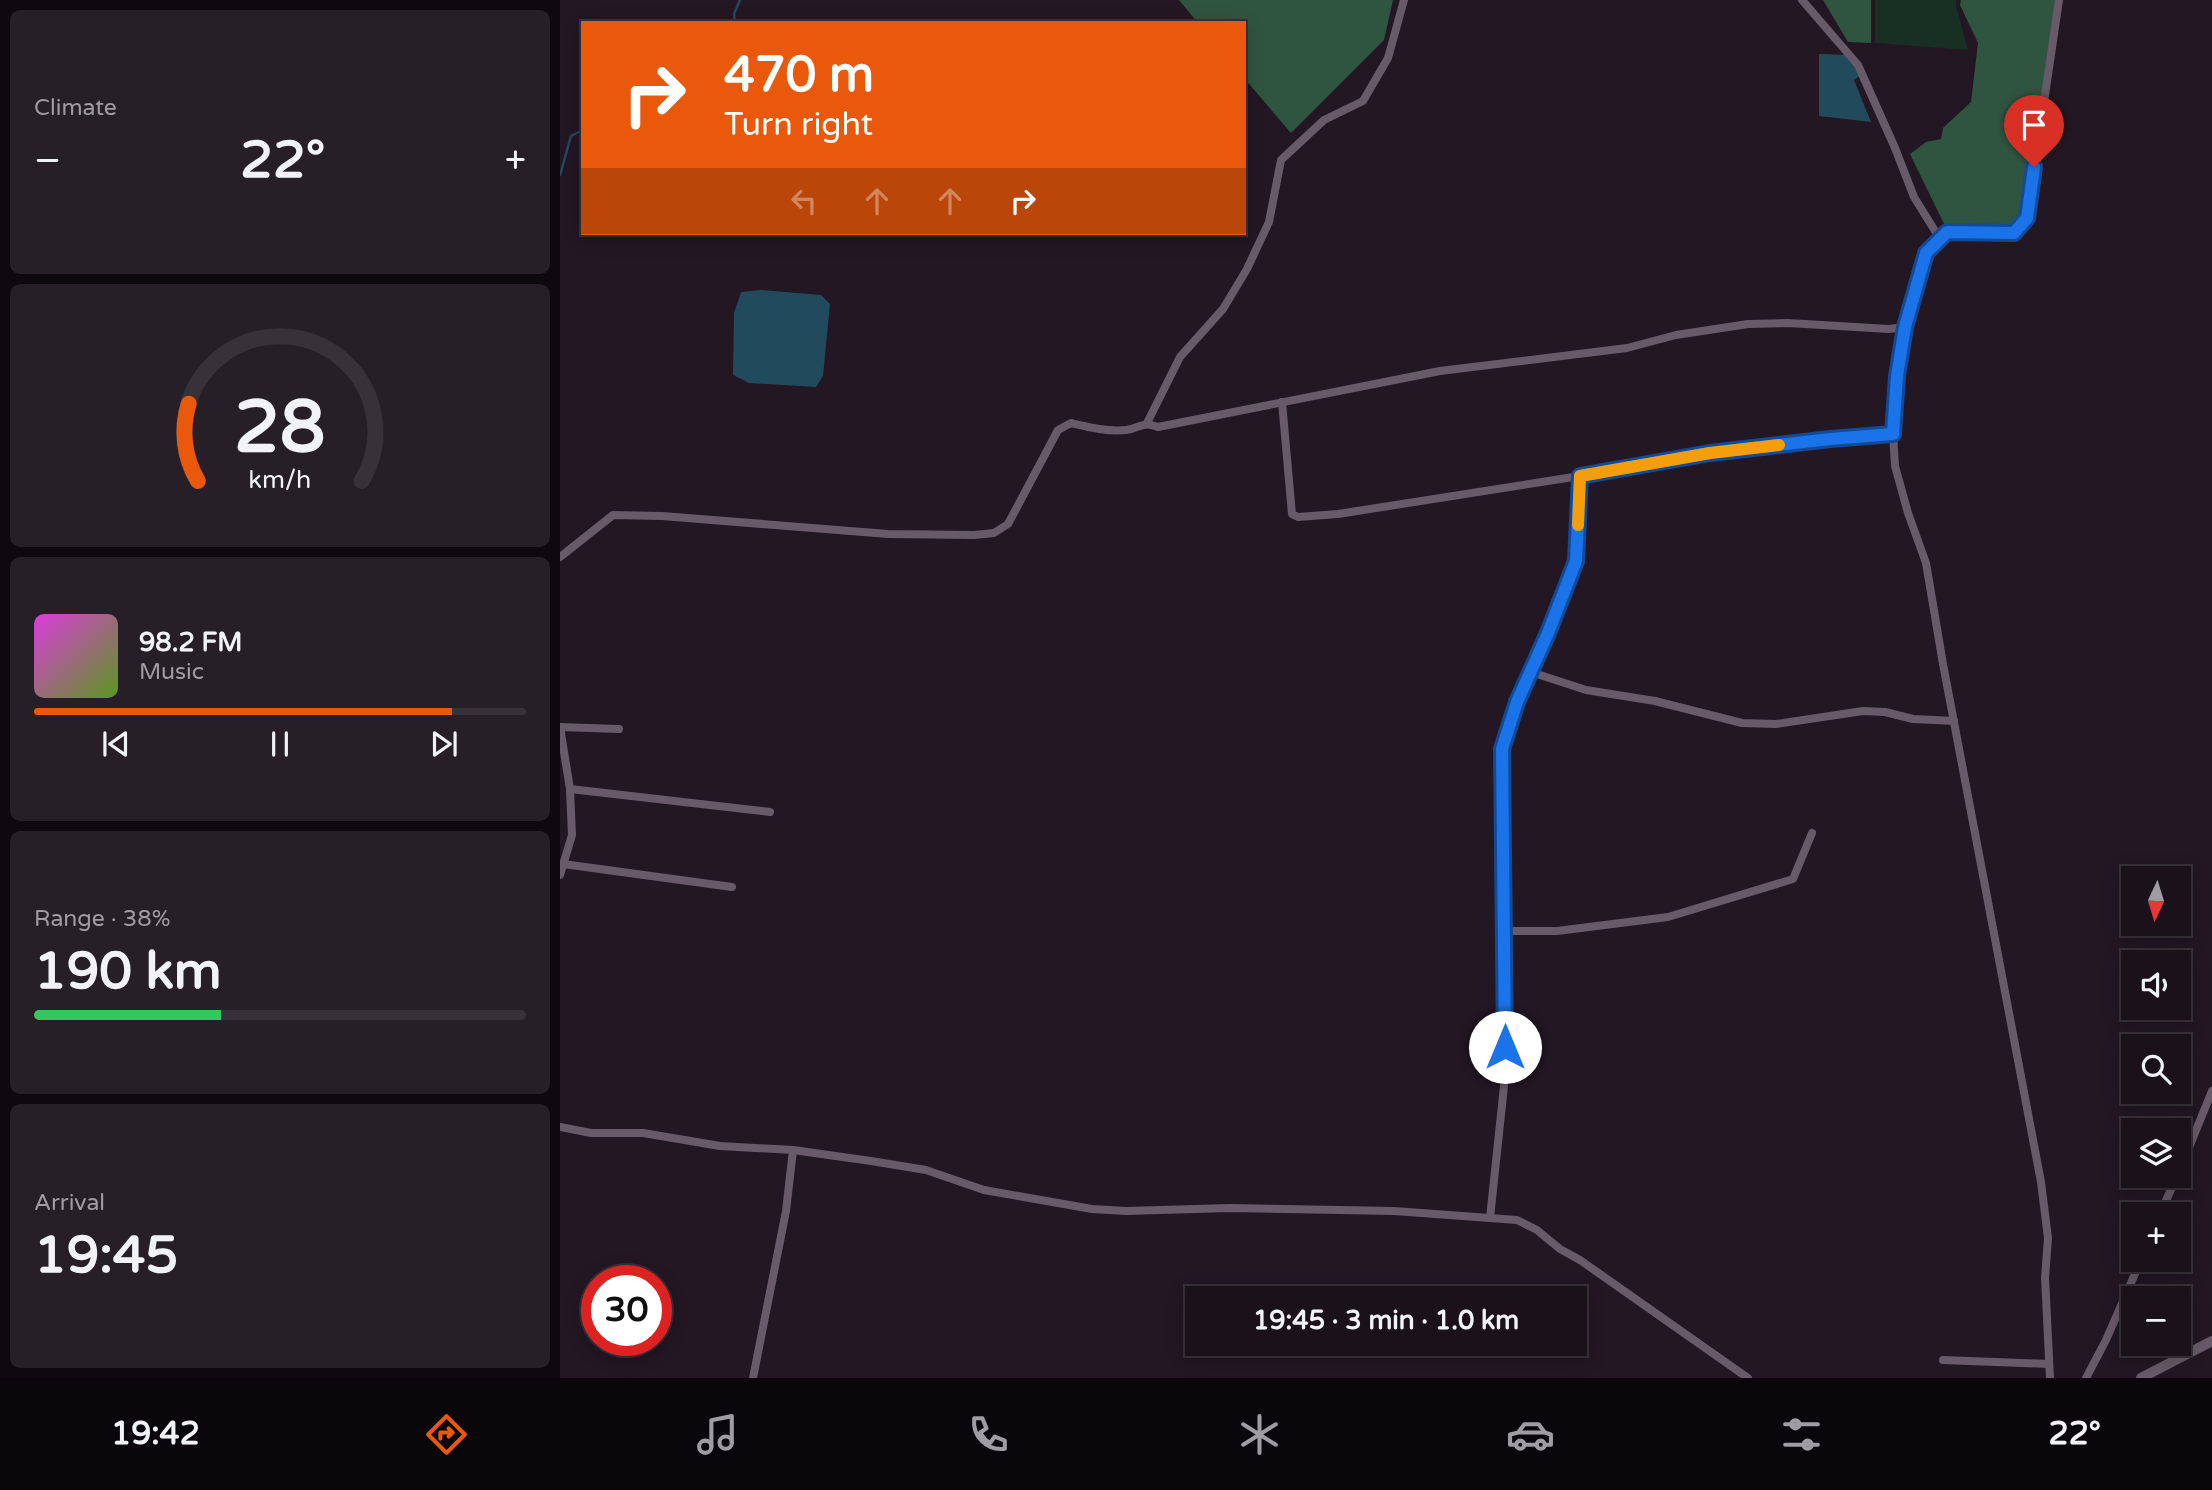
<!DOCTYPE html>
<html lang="en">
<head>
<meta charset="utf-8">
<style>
	:root { --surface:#1a111a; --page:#271f27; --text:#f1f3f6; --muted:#9f9da2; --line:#383139; --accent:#ea580c }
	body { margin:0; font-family:"Varela Round",sans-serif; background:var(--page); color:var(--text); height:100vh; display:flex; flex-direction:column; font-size:26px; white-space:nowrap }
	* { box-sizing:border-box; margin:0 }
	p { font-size:23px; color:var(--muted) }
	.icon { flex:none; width:38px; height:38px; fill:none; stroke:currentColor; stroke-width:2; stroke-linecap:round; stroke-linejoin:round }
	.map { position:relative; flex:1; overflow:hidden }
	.panel { display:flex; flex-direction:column; gap:10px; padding:10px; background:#0e090e; width:560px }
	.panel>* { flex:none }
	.banner { position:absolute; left:21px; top:21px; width:665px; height:214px; border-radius:0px; box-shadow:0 4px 18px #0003,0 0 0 2px var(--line); background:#ea580c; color:#fff; overflow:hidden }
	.needle { width:46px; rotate:184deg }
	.tools { position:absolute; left:1561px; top:866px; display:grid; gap:14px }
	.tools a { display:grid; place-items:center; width:70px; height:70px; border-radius:0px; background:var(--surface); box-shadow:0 4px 18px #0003,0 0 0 2px var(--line); font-size:35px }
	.speed { position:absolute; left:21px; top:1265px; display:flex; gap:14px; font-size:35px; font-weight:700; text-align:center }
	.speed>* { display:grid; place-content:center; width:91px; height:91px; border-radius:50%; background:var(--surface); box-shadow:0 4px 18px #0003,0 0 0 2px var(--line); line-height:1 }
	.speed .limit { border:10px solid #d22; background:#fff; color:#111 }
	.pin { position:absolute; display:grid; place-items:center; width:60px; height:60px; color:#fff; margin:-72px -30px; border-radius:50% 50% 50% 0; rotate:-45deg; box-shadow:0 0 7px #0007 }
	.pin .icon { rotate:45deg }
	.me { position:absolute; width:77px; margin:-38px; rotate:0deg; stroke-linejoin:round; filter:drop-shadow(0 0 5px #0008) }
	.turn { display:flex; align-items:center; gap:24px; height:147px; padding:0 28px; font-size:32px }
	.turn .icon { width:91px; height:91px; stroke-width:2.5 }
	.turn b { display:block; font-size:49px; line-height:60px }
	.lanes { display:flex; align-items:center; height:66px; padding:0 28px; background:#0003; justify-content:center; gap:35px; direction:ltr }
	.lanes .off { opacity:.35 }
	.big { font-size:52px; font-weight:700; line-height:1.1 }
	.panel .card { flex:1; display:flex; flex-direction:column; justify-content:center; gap:10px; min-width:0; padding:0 24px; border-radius:10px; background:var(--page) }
	.panel .dial { align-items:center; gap:0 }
	.dial svg { height:182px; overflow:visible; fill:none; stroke:var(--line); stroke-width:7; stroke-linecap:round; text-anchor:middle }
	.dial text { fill:var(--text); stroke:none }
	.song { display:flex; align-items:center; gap:21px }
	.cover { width:84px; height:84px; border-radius:10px; background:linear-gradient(135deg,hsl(300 70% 55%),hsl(90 70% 35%)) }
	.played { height:7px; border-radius:4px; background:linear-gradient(90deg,var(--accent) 85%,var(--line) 85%) }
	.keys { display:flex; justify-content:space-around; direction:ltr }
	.heat { display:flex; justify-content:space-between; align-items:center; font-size:38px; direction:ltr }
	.charge { height:10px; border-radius:5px; background:linear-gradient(90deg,#34c759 38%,var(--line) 0) }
	.trip { position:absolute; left:625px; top:1286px; width:402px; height:70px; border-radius:0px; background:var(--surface); box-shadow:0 4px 18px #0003,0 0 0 2px var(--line); font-weight:700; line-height:70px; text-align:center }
	.tab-bar { display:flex; height:112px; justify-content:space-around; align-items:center; background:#0a070a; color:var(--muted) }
	.tab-bar .icon { width:49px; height:49px }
	.tab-bar .active { color:var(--accent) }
	.tab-bar b { font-size:32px; color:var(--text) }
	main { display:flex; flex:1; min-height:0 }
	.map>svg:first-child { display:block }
	.green { fill:#182f23 }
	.forest { fill:#2f5541 }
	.water { fill:#214a5d }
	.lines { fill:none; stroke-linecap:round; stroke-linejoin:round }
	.stream { stroke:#214a5d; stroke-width:2.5 }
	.minor { stroke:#685a68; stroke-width:8 }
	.tertiary { stroke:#685a68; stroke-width:10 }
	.route-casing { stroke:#114b97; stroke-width:18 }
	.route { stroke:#1a73e8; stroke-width:12 }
	.slow { stroke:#f59e0b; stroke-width:12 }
</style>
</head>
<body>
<main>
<section class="panel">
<div class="card"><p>Climate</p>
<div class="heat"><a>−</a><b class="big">22°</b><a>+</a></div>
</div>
<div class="card dial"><svg viewBox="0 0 100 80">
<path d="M14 69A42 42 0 1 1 86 69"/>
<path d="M14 69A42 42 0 0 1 10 35" stroke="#ea580c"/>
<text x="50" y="56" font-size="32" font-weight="700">28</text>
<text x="50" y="72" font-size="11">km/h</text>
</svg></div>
<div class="card">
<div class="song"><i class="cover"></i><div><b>98.2 FM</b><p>Music</p></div></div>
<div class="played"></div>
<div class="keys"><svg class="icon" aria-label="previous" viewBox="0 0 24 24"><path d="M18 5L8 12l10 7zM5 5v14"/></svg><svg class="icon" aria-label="pause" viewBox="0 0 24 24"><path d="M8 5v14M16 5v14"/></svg><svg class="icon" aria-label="next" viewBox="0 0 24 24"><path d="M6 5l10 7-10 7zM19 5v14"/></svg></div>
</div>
<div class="card"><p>Range · 38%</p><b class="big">190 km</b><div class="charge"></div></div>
<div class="card"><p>Arrival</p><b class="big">19:45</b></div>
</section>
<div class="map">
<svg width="1652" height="1378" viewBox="0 0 1652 1378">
	<rect width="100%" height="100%" fill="#221723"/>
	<!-- green -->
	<polygon class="green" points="1315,0 1396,0 1396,6 1408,50 1315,43"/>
	<!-- forest -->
	<g class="forest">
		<polygon points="619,0 833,0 824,40 731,133 684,78 684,23 638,23"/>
		<polygon points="1263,0 1311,0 1311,43 1288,42"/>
		<polygon points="1401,0 1499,0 1467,218 1454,233 1387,230 1350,154 1366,142 1381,139 1383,128 1411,102 1418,43 1400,5"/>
	</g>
	<!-- water -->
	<g class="water">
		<polygon points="1259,54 1288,55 1301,75 1294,80 1311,122 1259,116"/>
		<polygon points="201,290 261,295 270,304 263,376 256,387 189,383 173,375 174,313 181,292"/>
	</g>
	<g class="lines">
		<!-- stream -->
		<g class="stream">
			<polyline points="175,23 174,14 180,0"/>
			<polyline points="0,175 11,136 23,130"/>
		</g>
		<!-- minor -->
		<g class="minor">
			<polyline points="1242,0 1298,65 1335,148 1354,197 1380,239"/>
			<polyline points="722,402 732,514 738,517 778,514 1020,476 1150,453 1270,439 1333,434"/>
			<polyline points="587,423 620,357 663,309 687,269 709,222 721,160 764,120 803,101 828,58 844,0"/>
			<path d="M 0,557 L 53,515 L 102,516 L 328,534 L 414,535 L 434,533 L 448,524 L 498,430 L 511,423 C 528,427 548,432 566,430 C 581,428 581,421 598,427 L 880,371 L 1067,348 L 1116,335 L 1188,324 L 1228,323 L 1329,329 L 1345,327"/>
			<polyline points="971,672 1026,690 1095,701 1182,723 1216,724 1303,711 1325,712 1353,719 1394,721"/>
			<polyline points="0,727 10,789 12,835 0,875"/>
			<polyline points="0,727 59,729"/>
			<polyline points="10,789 210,812"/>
			<polyline points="3,864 172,887"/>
			<polyline points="943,931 997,931 1108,917 1233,879 1252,833"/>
			<polyline points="0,1127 31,1133 83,1133 160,1146 233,1150 311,1161 366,1170 424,1190 532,1209 566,1211 670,1208 834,1211 957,1220 977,1230 1000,1249 1020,1260 1188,1378"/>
			<polyline points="1619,1172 1652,1091"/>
			<polyline points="1600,1214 1617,1176"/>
			<polyline points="930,1218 944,1086 946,1028 942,749 957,703 988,633 1016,561 1020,476"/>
			<polyline points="1383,1360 1489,1364"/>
			<polyline points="193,1378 226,1211 233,1150"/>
			<polyline points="1490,1378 1485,1278 1488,1238 1481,1182 1383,664 1366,563 1348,513 1335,466 1333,434 1337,376 1345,327 1366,253 1387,232 1454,233 1467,218 1499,0"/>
			<polyline points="1526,1378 1546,1340 1581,1260"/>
		</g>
		<!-- tertiary -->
		<polyline class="tertiary" points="1581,1378 1652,1341"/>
	</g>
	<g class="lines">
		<!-- route casing -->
		<g class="route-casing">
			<polyline id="route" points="945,1047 942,749 957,702 988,633 1016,561 1020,476 1150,453 1270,439 1333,434 1337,376 1345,327 1366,253 1387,232 1454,233 1467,218 1474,167"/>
		</g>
		<!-- route -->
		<use href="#route" class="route"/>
		<!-- slow -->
		<polyline class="slow" points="1018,525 1020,476 1150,453 1219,445"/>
	</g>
</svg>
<div class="tools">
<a><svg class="needle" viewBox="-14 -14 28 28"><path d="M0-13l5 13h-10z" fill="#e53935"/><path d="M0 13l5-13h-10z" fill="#9f9da2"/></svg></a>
<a><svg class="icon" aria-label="sound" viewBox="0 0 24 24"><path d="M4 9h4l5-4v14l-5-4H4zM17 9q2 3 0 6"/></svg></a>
<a><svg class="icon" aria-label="search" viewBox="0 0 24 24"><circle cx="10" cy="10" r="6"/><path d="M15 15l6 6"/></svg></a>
<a><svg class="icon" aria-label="layers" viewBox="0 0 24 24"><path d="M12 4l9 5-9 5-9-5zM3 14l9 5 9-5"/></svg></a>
<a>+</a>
<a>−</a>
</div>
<div class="speed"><div class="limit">30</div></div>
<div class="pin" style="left:1474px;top:167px;background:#d93025"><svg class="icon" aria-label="arrive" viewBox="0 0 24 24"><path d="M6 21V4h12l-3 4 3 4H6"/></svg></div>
<svg class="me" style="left:945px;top:1047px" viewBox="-20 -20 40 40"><circle r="19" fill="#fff"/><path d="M0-13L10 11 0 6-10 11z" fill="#1a73e8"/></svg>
<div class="trip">19:45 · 3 min · 1.0 km</div>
<div class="banner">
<div class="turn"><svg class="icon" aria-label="right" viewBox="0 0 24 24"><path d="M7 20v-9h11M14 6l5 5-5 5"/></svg><div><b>470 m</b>Turn right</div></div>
<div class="lanes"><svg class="icon off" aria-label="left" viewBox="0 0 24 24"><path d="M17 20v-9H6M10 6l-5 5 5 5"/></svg><svg class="icon off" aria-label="ahead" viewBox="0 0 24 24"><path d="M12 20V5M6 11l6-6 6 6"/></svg><svg class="icon off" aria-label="ahead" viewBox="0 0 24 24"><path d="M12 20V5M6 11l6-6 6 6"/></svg><svg class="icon" aria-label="right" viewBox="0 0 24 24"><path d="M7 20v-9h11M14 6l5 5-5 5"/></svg></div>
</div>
</div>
</main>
<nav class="tab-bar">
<b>19:42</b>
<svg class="icon active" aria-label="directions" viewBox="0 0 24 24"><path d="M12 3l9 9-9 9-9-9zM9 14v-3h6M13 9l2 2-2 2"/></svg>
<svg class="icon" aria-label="music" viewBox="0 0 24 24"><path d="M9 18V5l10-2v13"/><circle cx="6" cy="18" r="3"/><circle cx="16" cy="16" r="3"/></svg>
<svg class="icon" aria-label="phone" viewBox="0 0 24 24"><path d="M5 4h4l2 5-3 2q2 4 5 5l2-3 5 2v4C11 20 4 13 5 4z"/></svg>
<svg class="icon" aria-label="climate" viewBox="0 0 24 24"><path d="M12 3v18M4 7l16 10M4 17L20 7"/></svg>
<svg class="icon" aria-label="car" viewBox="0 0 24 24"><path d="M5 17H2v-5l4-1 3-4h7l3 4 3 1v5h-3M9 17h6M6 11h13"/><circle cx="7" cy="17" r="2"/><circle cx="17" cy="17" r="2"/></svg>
<svg class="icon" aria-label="filters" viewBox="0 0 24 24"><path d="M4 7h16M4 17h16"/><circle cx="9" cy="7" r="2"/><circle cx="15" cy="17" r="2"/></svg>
<b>22°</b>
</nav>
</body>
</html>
